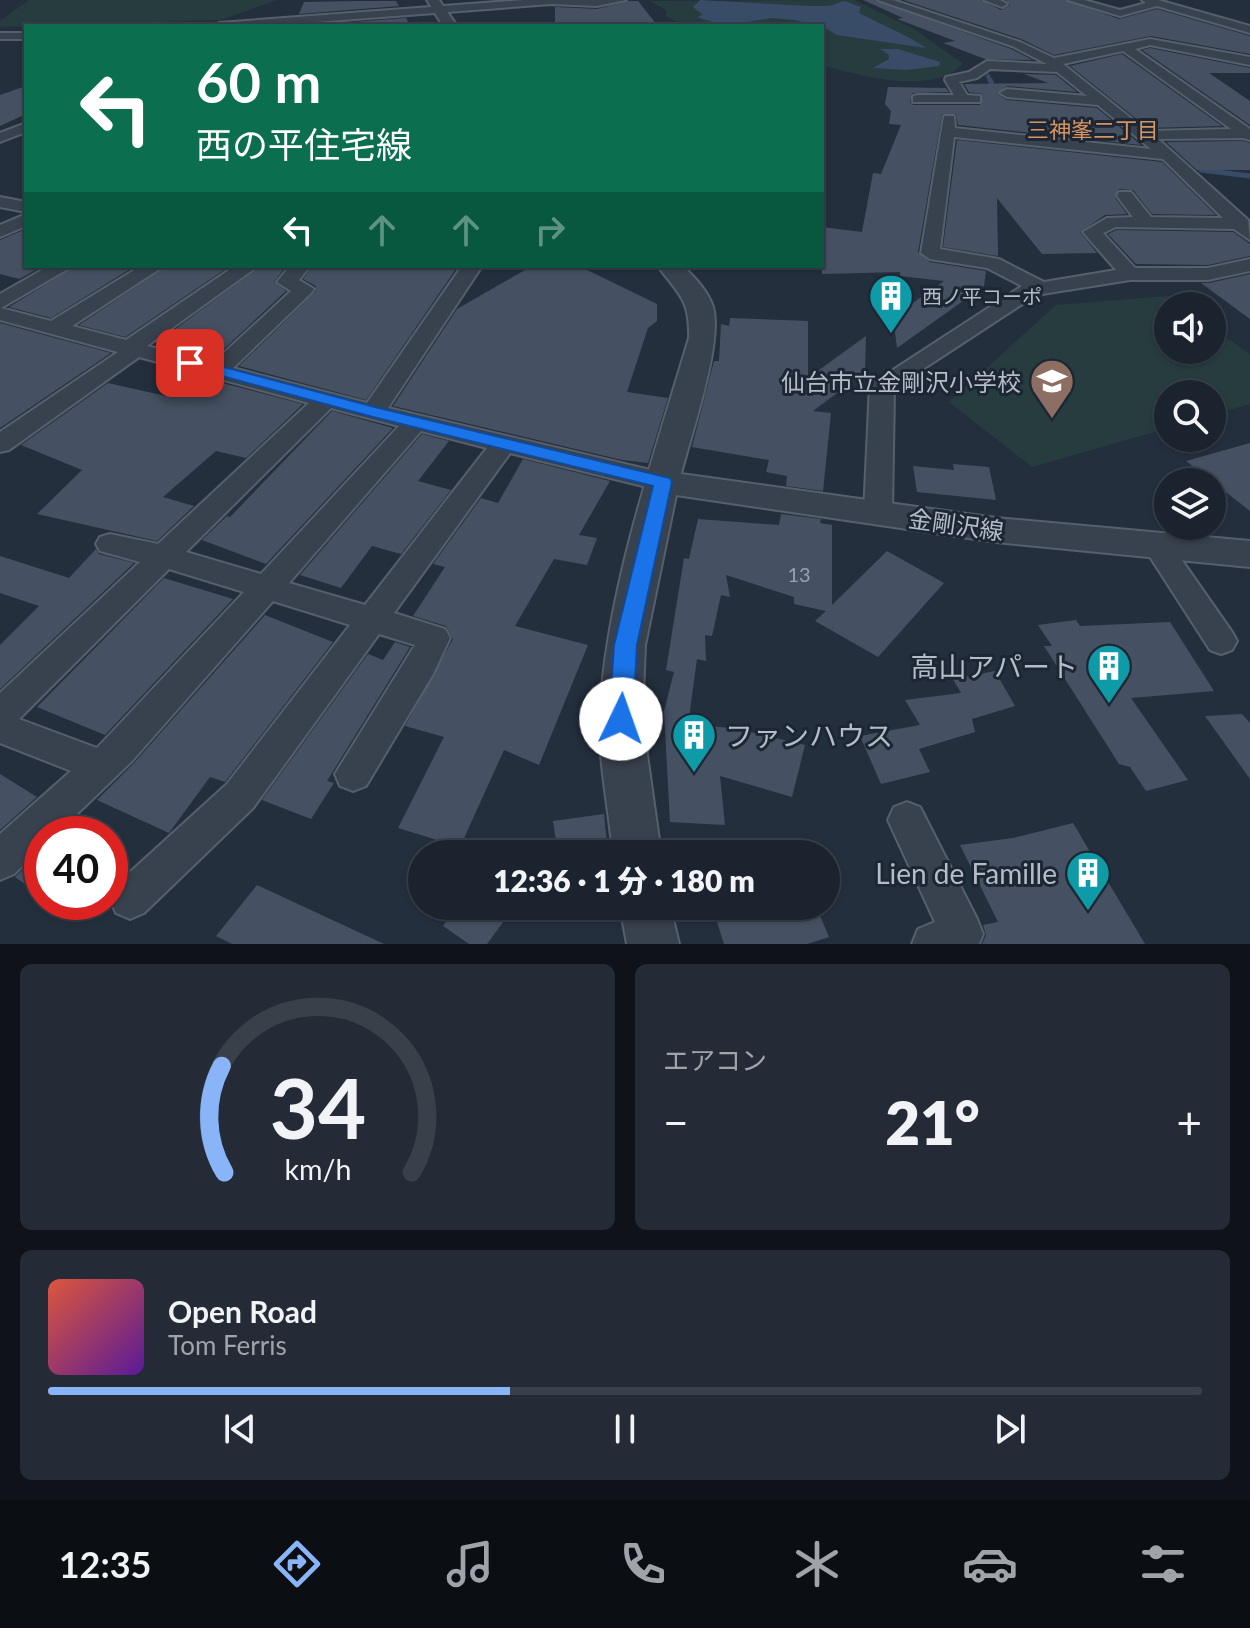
<!DOCTYPE html>
<html lang="ja">
<head>
<meta charset="utf-8">
<style>
	:root { --surface:#1b232e; --page:#242b36; --text:#f1f3f6; --muted:#a0a4aa; --line:#39404a; --accent:#8ab4f8 }
	body { margin:0; font-family:Lato,"Noto Sans JP",sans-serif; background:var(--page); color:var(--text); height:100vh; display:flex; flex-direction:column; font-size:30px; white-space:nowrap }
	* { box-sizing:border-box; margin:0 }
	p { font-size:26px; color:var(--muted) }
	.icon { flex:none; width:44px; height:44px; fill:none; stroke:currentColor; stroke-width:2; stroke-linecap:round; stroke-linejoin:round }
	.map { position:relative; height:944px; overflow:hidden }
	.sheet { display:flex; flex-direction:column; gap:20px; padding:20px; background:#0f1319; flex:1 }
	.sheet>* { flex:none }
	.banner { position:absolute; left:24px; top:24px; width:800px; height:244px; border-radius:0px; box-shadow:0 2px 6px #0004,0 0 0 2px var(--line); background:#0b6e4f; color:#fff; overflow:hidden }
	.fabs { position:absolute; left:1154px; top:292px; display:grid; gap:16px }
	.fabs a { display:grid; place-items:center; width:72px; height:72px; border-radius:50%; background:var(--surface); box-shadow:0 2px 6px #0004,0 0 0 2px var(--line); font-size:40px }
	.speed { position:absolute; left:24px; top:816px; display:flex; gap:16px; font-size:40px; font-weight:700; text-align:center }
	.speed>* { display:grid; place-content:center; width:104px; height:104px; border-radius:50%; background:var(--surface); box-shadow:0 2px 6px #0004,0 0 0 2px var(--line); line-height:1 }
	.speed .limit { border:12px solid #d22; background:#fff; color:#111 }
	.pin { position:absolute; display:grid; place-items:center; width:68px; height:68px; color:#fff; margin:-34px; border-radius:16px; box-shadow:0 4px 12px #0006 }
	.me { position:absolute; width:88px; margin:-44px; rotate:3deg; stroke-linejoin:round; filter:drop-shadow(0 0 6px #0008) }
	.turn { display:flex; align-items:center; gap:28px; height:168px; padding:0 40px; font-size:36px }
	.turn .icon { width:104px; height:104px; stroke-width:2.5 }
	.turn b { display:block; font-size:56px; line-height:68px }
	.lanes { display:flex; align-items:center; height:76px; padding:0 40px; background:#0003; justify-content:center; gap:40px; direction:ltr }
	.lanes .off { opacity:.35 }
	.big { font-size:60px; font-weight:800; line-height:1.1 }
	.sheet .widget { flex:1; display:flex; flex-direction:column; justify-content:center; gap:12px; min-width:0; padding:0 28px; border-radius:12px; background:var(--page) }
	.sheet .dial { align-items:center; gap:0 }
	.dial svg { height:208px; overflow:visible; fill:none; stroke:var(--line); stroke-width:7; stroke-linecap:round; text-anchor:middle }
	.dial text { fill:var(--text); stroke:none }
	.song { display:flex; align-items:center; gap:24px }
	.cover { width:96px; height:96px; border-radius:12px; background:linear-gradient(135deg,hsl(10 70% 55%),hsl(270 70% 35%)) }
	.played { height:8px; border-radius:4px; background:linear-gradient(90deg,var(--accent) 40%,var(--line) 40%) }
	.keys { display:flex; justify-content:space-around; direction:ltr }
	.heat { display:flex; justify-content:space-between; align-items:center; font-size:44px; direction:ltr }
	.sheet .tiles { flex:1; display:grid; gap:20px; grid-template-columns:1fr 1fr }
	.widget:last-child { grid-column:span 2 }
	.trip { position:absolute; left:408px; top:840px; width:432px; height:80px; border-radius:40px; background:var(--surface); box-shadow:0 2px 6px #0004,0 0 0 2px var(--line); font-weight:800; line-height:80px; text-align:center }
	.tabs { display:flex; height:128px; justify-content:space-around; align-items:center; background:#0b0e12; color:var(--muted) }
	.tabs .icon { width:56px; height:56px }
	.tabs .active { color:var(--accent) }
	.tabs b { font-size:36px; color:var(--text) }
	.map>svg:first-child { display:block }
	.green { fill:#263c3f }
	.water { fill:#394c67 }
	.lines { fill:none; stroke-linecap:round; stroke-linejoin:round }
	.stream-far1 { stroke:#394c67; stroke-width:4 }
	.stream { stroke:#394c67; stroke-width:5 }
	.building { fill:#455162 }
	.minor-casing { stroke:#565f6c; stroke-width:4 }
	.tertiary-casing { stroke:#565f6c; stroke-width:4 }
	.minor { fill:#38414e; fill-rule:evenodd }
	.tertiary { fill:#38414e; fill-rule:evenodd }
	.route { fill:#1a73e8; stroke:#114b97; stroke-width:2 }
	.labels { text-anchor:middle; dominant-baseline:central; stroke-width:6; stroke-linejoin:round; paint-order:stroke }
	.far-poi-label { font-size:20px; fill:#b4bcc9; stroke:#1d2633; text-anchor:start }
	.number-label { font-size:20px; fill:#98a1af }
	.far-neighbourhood-label { font-size:22px; fill:#d59563; stroke:#1d2633 }
	.poi-label { font-size:24px; fill:#b4bcc9; stroke:#1d2633; text-anchor:end }
	.street-label { font-size:24px; fill:#b4bcc9; stroke:#1d2633 }
	.near-poi-label { font-size:28px; fill:#b4bcc9; stroke:#1d2633; text-anchor:end }
</style>
</head>
<body>
<div class="map">
<svg width="1250" height="944" viewBox="0 0 1250 944">
	<rect width="100%" height="100%" fill="#242f3e"/>
	<!-- green -->
	<g class="green">
		<polygon points="29,0 277,0 221,20 0,27 0,21"/>
		<path d="M 854,0 L 914,29 L 963,64 C 932,96 861,76 822,65 L 822,26 L 683,26 L 666,16 L 666,10 L 650,1 Z"/>
		<polygon points="1168,296 1182,306 1168,306 1168,350 1212,350 1212,328 1250,354 1250,404 1212,415 1212,394 1168,394 1168,428 1032,467 949,402 1056,305"/>
	</g>
	<!-- water -->
	<g class="water">
		<path d="M 700,0 L 809,6 L 829,6 L 844,1 L 861,7 L 859,13 C 882,25 904,33 926,48 L 837,35 L 822,26 L 794,20 L 772,18 L 724,26 L 697,17 L 703,15 L 693,7 Z"/>
		<polygon points="880,49 898,49 940,62 939,66 907,70 873,68 889,59 889,55"/>
	</g>
	<g class="lines">
		<!-- stream-far1 -->
		<polyline class="stream-far1" points="988,76 991,82"/>
		<!-- stream -->
		<g class="stream">
			<polyline points="990,80 996,93"/>
			<polyline points="1201,170 1250,176"/>
		</g>
	</g>
	<!-- building -->
	<g class="building">
		<polygon points="863,0 875,0 1011,49 1033,60 985,59 943,43 955,41 897,19 903,18"/>
		<polygon points="903,0 981,0 1001,10 1010,5 1006,0 1065,0 1119,19 1157,9 1250,36 1250,54 1151,36 1054,55 1021,39"/>
		<polygon points="359,1 396,1 399,6 299,14 304,2"/>
		<polygon points="629,1 638,1 658,26 555,26 555,7 597,9"/>
		<polygon points="406,18 410,26 302,26"/>
		<polygon points="1150,48 1250,68 1250,73 1209,73 1250,101 1250,125 1142,50"/>
		<polygon points="1122,54 1222,126 1148,128 1070,66"/>
		<polygon points="1024,74 1056,75 1077,92 1007,86 997,94 1007,100 1097,108 1141,145 958,125 956,114 942,114 918,252 930,262 986,271 984,286 897,348 893,317 944,281 900,276 900,272 822,274 822,227 862,232 873,173 881,174 901,125 889,124 891,111 885,104 888,87 946,88 949,92 912,93 910,102 913,105 980,105 982,94 969,92 964,84 1048,83"/>
		<polygon points="26,86 26,114 0,126 0,95"/>
		<polygon points="957,140 1162,162 1216,215 1152,214 1133,190 1119,189 1115,198 1127,214 1105,215 1080,232 1097,253 1042,254 997,198 998,256 943,247"/>
		<polygon points="1243,141 1250,143 1250,170 1197,170 1166,142"/>
		<polygon points="26,229 26,266 43,266 19,279 0,274 0,240"/>
		<polygon points="1117,230 1233,232 1250,244 1250,256 1208,265 1136,264 1108,234"/>
		<polygon points="76,266 135,266 51,318 9,307"/>
		<polygon points="167,266 230,266 125,337 79,325"/>
		<polygon points="261,266 286,266 274,282 286,291 212,360 216,356 159,341"/>
		<polygon points="313,266 458,266 366,400 239,366 316,291 316,286 303,279"/>
		<polygon points="532,266 579,266 657,304 657,321 648,328 627,392 668,398 648,463 622,460 393,406 457,309"/>
		<polygon points="1250,274 1250,319 1201,283 1209,283"/>
		<polygon points="730,318 808,321 808,378 866,336 865,372 813,411 831,413 823,491 786,486 787,476 766,472 769,460 692,447 714,361 719,361 721,324 729,326"/>
		<polygon points="0,323 111,353 0,428"/>
		<polygon points="192,375 303,404 246,458 216,451 163,497 194,506 157,541 37,514 82,470 21,445 108,383 166,396"/>
		<polygon points="332,411 393,428 266,564 202,540 227,516 230,517"/>
		<polygon points="422,434 449,441 418,481 451,490 401,554 372,546 341,588 300,575"/>
		<polygon points="1250,443 1250,511 1186,461"/>
		<polygon points="523,459 610,481 579,535 597,538 587,565 554,559 515,626 588,645 539,765 504,750 460,847 398,828 444,737 405,726 453,639 446,626 413,616 445,567 433,564 481,498 498,503"/>
		<polygon points="953,464 989,467 996,500 917,492 913,466 954,470"/>
		<polygon points="781,514 821,519 820,523 832,525 832,605 887,551 944,583 878,657 815,621 826,611 794,604 794,597 726,575 730,597 721,595 712,636 705,635 706,661 697,659 688,725 733,728 805,745 792,797 720,776 725,825 670,822 664,711 674,672 666,670 684,558 689,559 698,519 779,525"/>
		<polygon points="96,549 99,554 134,563 0,689 0,645 39,606 0,593 0,556 69,578"/>
		<polygon points="164,578 233,599 105,735 37,707"/>
		<polygon points="265,615 333,642 225,782 210,777 169,833 97,800 134,763"/>
		<polygon points="1076,620 1080,626 1170,622 1214,691 1131,698 1188,780 1146,791 1130,767 1119,764 1044,646 1052,646 1038,625"/>
		<polygon points="395,642 410,647 327,781 334,783 311,819 262,800 368,654 383,660"/>
		<polygon points="995,671 1015,706 972,719 975,732 919,749 930,772 881,784 860,736 920,725 905,700 961,693 953,679"/>
		<polygon points="1242,714 1250,723 1250,779 1205,716"/>
		<polygon points="0,774 37,797 0,830"/>
		<polygon points="604,814 608,854 558,854 553,821"/>
		<polygon points="1073,823 1145,944 982,944 986,935 983,925 998,922 960,845 1013,838"/>
		<polygon points="42,851 42,896 15,877"/>
		<polygon points="257,885 384,944 232,944 216,936"/>
		<polygon points="457,906 515,906 487,944 469,944 443,926"/>
		<polygon points="712,906 816,906 829,937 807,944 724,944"/>
	</g>
	<g class="lines">
		<!-- minor casing -->
		<g class="minor-casing">
			<g id="minor">
				<polygon points="523,0 626,0 597,6 551,4 263,26 213,26 219,23"/>
				<path d="M 878,0 L 893,0 L 1020,42 L 1054,58 L 1150,39 L 1250,57 L 1250,65 L 1150,45 L 1135,49 L 1250,129 L 1250,140 L 1243,138 L 1158,139 L 1248,220 L 1250,240 L 1234,229 L 1116,227 L 1103,233 L 1135,268 L 1208,268 L 1250,259 L 1250,271 L 1208,280 L 1130,280 L 1036,295 L 894,388 L 892,513 L 888,520 L 878,523 L 868,520 L 864,513 L 870,385 L 1022,286 L 987,268 L 930,259 L 921,253 L 944,116 L 954,116 L 955,128 L 1151,149 L 1098,105 L 1007,97 L 1000,93 L 1007,89 L 1087,96 L 1057,72 L 990,69 L 977,78 L 959,82 L 967,95 L 980,96 L 980,102 L 913,102 L 913,96 L 918,95 L 954,95 L 945,80 L 946,77 L 969,72 L 987,61 L 1047,64 L 1012,46 ZM 1123,51 L 1231,129 L 1147,131 L 1063,64 ZM 954,137 L 1163,159 L 1223,218 L 1151,217 L 1131,192 L 1119,192 L 1117,196 L 1133,217 L 1107,218 L 1083,232 L 1116,270 L 1044,282 L 999,259 L 940,249 Z"/>
				<polygon points="984,0 1000,0 1007,4 1002,7"/>
				<polygon points="1068,0 1084,0 1120,10 1146,3 1142,0 1158,0 1250,26 1250,33 1157,6 1120,16"/>
				<rect x="0" y="33" width="26" height="6"/>
				<polygon points="26,123 26,132 0,142 0,133"/>
				<polygon points="0,197 26,202 26,212 0,207"/>
				<polygon points="26,214 26,226 0,237 0,225"/>
				<path d="M 49,266 L 73,266 L 1,308 L 51,321 L 141,266 L 164,266 L 72,326 L 126,340 L 235,266 L 258,266 L 147,346 L 213,363 L 291,291 L 277,282 L 290,266 L 310,266 L 299,280 L 314,289 L 311,293 L 233,368 L 367,403 L 462,266 L 482,266 L 388,408 L 663,473 L 672,476 L 676,482 L 672,488 L 663,491 L 510,453 L 394,613 L 445,629 L 450,638 L 433,674 L 366,786 L 353,791 L 340,786 L 335,774 L 415,645 L 379,634 L 253,808 L 144,913 L 130,919 L 116,913 L 110,899 L 116,885 L 227,784 L 350,625 L 273,601 L 132,761 L 56,834 L 42,834 L 42,847 L 14,874 L 0,880 L 0,834 L 71,771 L 0,743 L 0,693 L 140,562 L 100,551 L 96,544 L 100,537 L 110,534 L 158,544 L 309,403 L 139,357 L 9,450 L 0,452 L 0,432 L 118,352 L 0,320 L 0,294 ZM 331,408 L 399,426 L 261,574 L 186,552 ZM 421,431 L 487,448 L 365,605 L 289,583 ZM 169,569 L 244,592 L 97,748 L 19,719 Z"/>
				<polygon points="1157,536 1167,539 1232,632 1237,641 1232,650 1221,654 1210,650 1143,546 1147,539"/>
				<polygon points="907,802 920,807 977,919 983,934 979,944 912,944 918,929 935,922 888,820 894,807"/>
			</g>
		</g>
		<!-- tertiary casing -->
		<g class="tertiary-casing">
			<g id="tertiary">
				<polygon points="427,0 439,0 457,26 443,26"/>
				<path d="M 658,266 L 683,266 C 695,278 708,291 713,307 C 723,343 691,434 681,474 L 996,518 L 1250,541 L 1250,567 L 996,542 L 676,495 L 645,645 L 642,719 L 661,854 L 613,854 C 609,809 598,760 600,715 C 606,592 654,456 689,338 C 690,299 679,295 658,266 Z"/>
				<polygon points="620,906 670,906 679,944 627,944"/>
			</g>
		</g>
		<!-- minor -->
		<use href="#minor" class="minor"/>
		<!-- tertiary -->
		<use href="#tertiary" class="tertiary"/>
	</g>
	<!-- route -->
	<polygon class="route" points="190,358 375,407 670,478 672,482 637,645 633,719 630,726 621,730 613,726 609,719 614,645 653,486 373,417 185,366 183,363"/>
	<!-- icons -->
	<defs>
		<g id="building-pin" transform="scale(2.3)"><path d="M0 17L-7.5 6A9.5 9.5 0 1 1 7.5 6Z" fill="#0f9aa8" stroke="#1d2633"/><path d="M-4-6H4V6H1V3H-1V6H-4ZM-2.5-4.3h1.7v1.8h-1.7ZM.8-4.3h1.7v1.8H.8ZM-2.5-1h1.7V.8h-1.7ZM.8-1h1.7V.8H.8Z" fill="#fff"/></g>
		<g id="school-pin" transform="scale(2.3)"><path d="M0 17L-7.5 6A9.5 9.5 0 1 1 7.5 6Z" fill="#8d6e63" stroke="#1d2633"/><path d="M0-5L7-2L0 1L-7-2ZM-4 1L0 2.5L4 1V4Q0 6-4 4Z" fill="#fff"/></g>
	</defs>
	<g fill-rule="evenodd">
		<use href="#building-pin" x="891" y="296"/>
		<use href="#school-pin" x="1052" y="381"/>
		<use href="#building-pin" x="1109" y="666"/>
		<use href="#building-pin" x="694" y="735"/>
		<use href="#building-pin" x="1088" y="873"/>
	</g>
	<g class="labels">
		<!-- far-poi labels -->
		<g class="far-poi-label">
			<text x="922" y="296">西ノ平コーポ</text>
		</g>
		<!-- number labels -->
		<g class="number-label">
			<text x="799" y="574">13</text>
		</g>
		<!-- far-neighbourhood labels -->
		<g class="far-neighbourhood-label">
			<text x="1093" y="129">三神峯二丁目</text>
		</g>
		<!-- poi labels -->
		<g class="poi-label">
			<text x="1021" y="381">仙台市立金剛沢小学校</text>
		</g>
		<!-- street labels -->
		<g class="street-label">
			<text transform="translate(956 524) rotate(8)">金剛沢線</text>
		</g>
		<!-- near-poi labels -->
		<g class="near-poi-label">
			<text x="1078" y="666">高山アパート</text>
			<text x="725" y="735" text-anchor="start">ファンハウス</text>
			<text x="1057" y="873">Lien de Famille</text>
		</g>
	</g>
</svg>
<div class="fabs">
<a><svg class="icon" aria-label="sound" viewBox="0 0 24 24"><path d="M4 9h4l5-4v14l-5-4H4zM17 9q2 3 0 6"/></svg></a>
<a><svg class="icon" aria-label="search" viewBox="0 0 24 24"><circle cx="10" cy="10" r="6"/><path d="M15 15l6 6"/></svg></a>
<a><svg class="icon" aria-label="layers" viewBox="0 0 24 24"><path d="M12 4l9 5-9 5-9-5zM3 14l9 5 9-5"/></svg></a>
</div>
<div class="speed"><div class="limit">40</div></div>
<div class="pin" style="left:190px;top:363px;background:#d93025"><svg class="icon" aria-label="arrive" viewBox="0 0 24 24"><path d="M6 21V4h12l-3 4 3 4H6"/></svg></div>
<svg class="me" style="left:621px;top:719px" viewBox="-20 -20 40 40"><circle r="19" fill="#fff"/><path d="M0-13L10 11 0 6-10 11z" fill="#1a73e8"/></svg>
<div class="trip">12:36 · 1 分 · 180 m</div>
<div class="banner">
<div class="turn"><svg class="icon" aria-label="left" viewBox="0 0 24 24"><path d="M17 20v-9H6M10 6l-5 5 5 5"/></svg><div><b>60 m</b>西の平住宅線</div></div>
<div class="lanes"><svg class="icon" aria-label="left" viewBox="0 0 24 24"><path d="M17 20v-9H6M10 6l-5 5 5 5"/></svg><svg class="icon off" aria-label="ahead" viewBox="0 0 24 24"><path d="M12 20V5M6 11l6-6 6 6"/></svg><svg class="icon off" aria-label="ahead" viewBox="0 0 24 24"><path d="M12 20V5M6 11l6-6 6 6"/></svg><svg class="icon off" aria-label="right" viewBox="0 0 24 24"><path d="M7 20v-9h11M14 6l5 5-5 5"/></svg></div>
</div>
</div>
<section class="sheet">
<div class="tiles">
<div class="widget dial"><svg viewBox="0 0 100 80">
<path d="M14 69A42 42 0 1 1 86 69"/>
<path d="M14 69A42 42 0 0 1 13 28" stroke="#8ab4f8"/>
<text x="50" y="56" font-size="32" font-weight="700">34</text>
<text x="50" y="72" font-size="11">km/h</text>
</svg></div>
<div class="widget"><p>エアコン</p>
<div class="heat"><a>−</a><b class="big">21°</b><a>+</a></div>
</div>
<div class="widget">
<div class="song"><i class="cover"></i><div><b>Open Road</b><p>Tom Ferris</p></div></div>
<div class="played"></div>
<div class="keys"><svg class="icon" aria-label="previous" viewBox="0 0 24 24"><path d="M18 5L8 12l10 7zM5 5v14"/></svg><svg class="icon" aria-label="pause" viewBox="0 0 24 24"><path d="M8 5v14M16 5v14"/></svg><svg class="icon" aria-label="next" viewBox="0 0 24 24"><path d="M6 5l10 7-10 7zM19 5v14"/></svg></div>
</div>
</div>
</section>
<nav class="tabs">
<b>12:35</b>
<svg class="icon active" aria-label="directions" viewBox="0 0 24 24"><path d="M12 3l9 9-9 9-9-9zM9 14v-3h6M13 9l2 2-2 2"/></svg>
<svg class="icon" aria-label="music" viewBox="0 0 24 24"><path d="M9 18V5l10-2v13"/><circle cx="6" cy="18" r="3"/><circle cx="16" cy="16" r="3"/></svg>
<svg class="icon" aria-label="phone" viewBox="0 0 24 24"><path d="M5 4h4l2 5-3 2q2 4 5 5l2-3 5 2v4C11 20 4 13 5 4z"/></svg>
<svg class="icon" aria-label="climate" viewBox="0 0 24 24"><path d="M12 3v18M4 7l16 10M4 17L20 7"/></svg>
<svg class="icon" aria-label="car" viewBox="0 0 24 24"><path d="M5 17H2v-5l4-1 3-4h7l3 4 3 1v5h-3M9 17h6M6 11h13"/><circle cx="7" cy="17" r="2"/><circle cx="17" cy="17" r="2"/></svg>
<svg class="icon" aria-label="filters" viewBox="0 0 24 24"><path d="M4 7h16M4 17h16"/><circle cx="9" cy="7" r="2"/><circle cx="15" cy="17" r="2"/></svg>
</nav>
</body>
</html>
